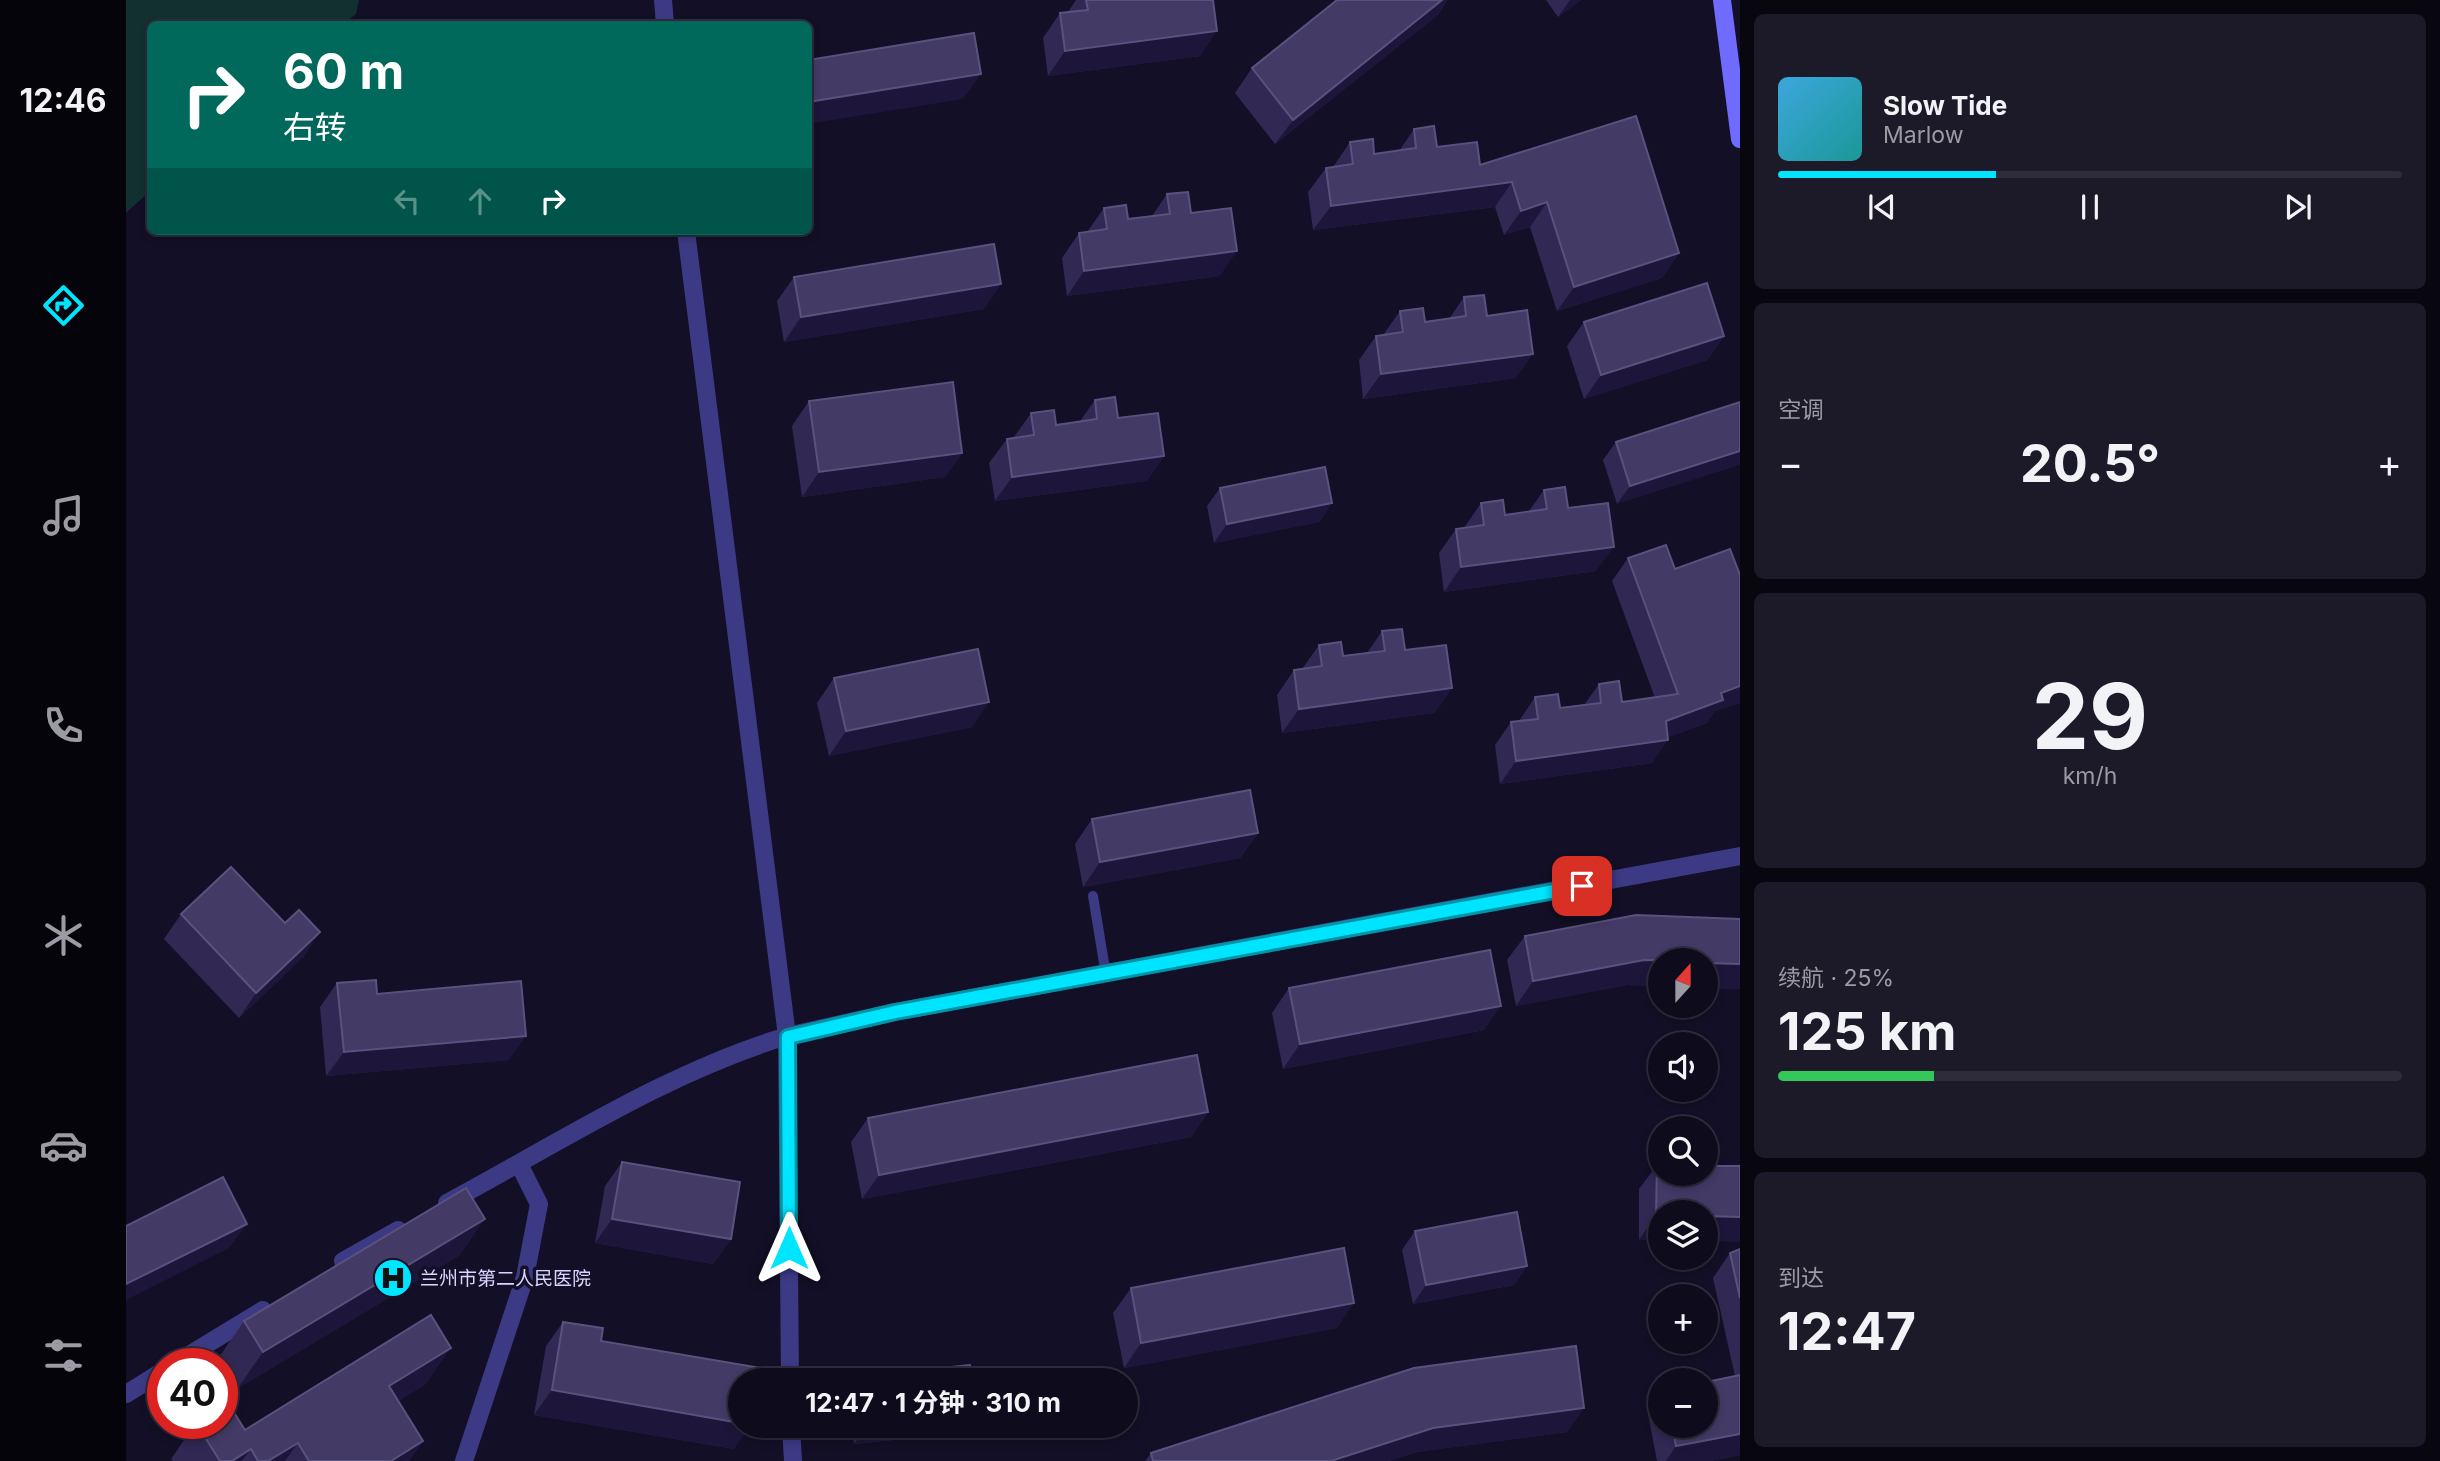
<!DOCTYPE html>
<html lang="zh">
<head>
<meta charset="utf-8">
<style>
	:root { --surface:#0e0b1c; --page:#1c1929; --text:#f1f3f6; --muted:#9b9ba3; --line:#2e2b3b; --accent:#00e5ff }
	body { margin:0; font-family:Inter,"Noto Sans SC",sans-serif; background:var(--page); color:var(--text); height:100vh; display:flex; flex-direction:column; font-size:26px; white-space:nowrap }
	* { box-sizing:border-box; margin:0 }
	p { font-size:23px; color:var(--muted) }
	.icon { flex:none; width:38px; height:38px; fill:none; stroke:currentColor; stroke-width:2; stroke-linecap:round; stroke-linejoin:round }
	.map { position:relative; flex:1; overflow:hidden }
	.sheet { display:flex; flex-direction:column; gap:14px; padding:14px; background:#08060f; width:700px }
	.sheet>* { flex:none }
	.guide { position:absolute; left:21px; top:21px; width:665px; height:214px; border-radius:10px; box-shadow:0 4px 10px #0003,0 0 0 2px var(--line); background:#00695c; color:#fff; overflow:hidden }
	.needle { width:46px; rotate:21deg }
	.fabs { position:absolute; left:1522px; top:948px; display:grid; gap:14px }
	.fabs a { display:grid; place-items:center; width:70px; height:70px; border-radius:50%; background:var(--surface); box-shadow:0 4px 10px #0003,0 0 0 2px var(--line); font-size:35px }
	.speed { position:absolute; left:21px; top:1348px; display:flex; gap:14px; font-size:35px; font-weight:700; text-align:center }
	.speed>* { display:grid; place-content:center; width:91px; height:91px; border-radius:50%; background:var(--surface); box-shadow:0 4px 10px #0003,0 0 0 2px var(--line); line-height:1 }
	.speed .limit { border:10px solid #d22; background:#fff; color:#111 }
	.pin { position:absolute; display:grid; place-items:center; width:60px; height:60px; color:#fff; margin:-30px; border-radius:14px; box-shadow:0 4px 10px #0006 }
	.me { position:absolute; width:77px; margin:-38px; rotate:0deg; stroke-linejoin:round; filter:drop-shadow(0 0 5px #0008) }
	.turn { display:flex; align-items:center; gap:24px; height:147px; padding:0 21px; font-size:32px }
	.turn .icon { width:91px; height:91px; stroke-width:2.5 }
	.turn b { display:block; font-size:49px; line-height:60px }
	.lanes { display:flex; align-items:center; height:66px; padding:0 21px; background:#0003; justify-content:center; gap:35px; direction:ltr }
	.lanes .off { opacity:.35 }
	.big { font-size:52px; font-weight:700; line-height:1.1 }
	.sheet .card { flex:1; display:flex; flex-direction:column; justify-content:center; gap:10px; min-width:0; padding:0 24px; border-radius:10px; background:var(--page) }
	.sheet .dial { align-items:center; gap:0 }
	.dial b { font-size:91px; line-height:1 }
	.song { display:flex; align-items:center; gap:21px }
	.cover { width:84px; height:84px; border-radius:10px; background:linear-gradient(135deg,hsl(200 70% 55%),hsl(180 70% 35%)) }
	.played { height:7px; border-radius:4px; background:linear-gradient(90deg,var(--accent) 35%,var(--line) 35%) }
	.keys { display:flex; justify-content:space-around; direction:ltr }
	.heat { display:flex; justify-content:space-between; align-items:center; font-size:38px; direction:ltr }
	.charge { height:10px; border-radius:5px; background:linear-gradient(90deg,#34c759 25%,var(--line) 0) }
	.trip { position:absolute; left:602px; top:1368px; width:410px; height:70px; border-radius:35px; background:var(--surface); box-shadow:0 4px 10px #0003,0 0 0 2px var(--line); font-weight:700; line-height:70px; text-align:center }
	main { display:flex; flex:1; min-height:0 }
	.tabs { display:flex; flex-direction:column; width:126px; justify-content:space-around; align-items:center; background:#06040b; color:var(--muted) }
	.tabs .icon { width:49px; height:49px }
	.tabs .on { color:var(--accent) }
	.tabs b { font-size:32px; color:var(--text) }
	.map>svg:first-child { display:block }
	.green { fill:#12302f }
	.lines { fill:none; stroke-linecap:round; stroke-linejoin:round }
	.service { stroke:#3d3a85; stroke-width:10 }
	.minor { stroke:#3d3a85; stroke-width:18 }
	.tertiary { stroke:#3d3a85; stroke-width:18 }
	.secondary { stroke:#6f6bff; stroke-width:18 }
	.wall { fill:#312854 }
	.shaded-wall { fill:#1d163a }
	.building { fill:#433a66; stroke:#5a527e; stroke-width:2 }
	.route-casing { stroke:#0095a6; stroke-width:18 }
	.route { stroke:#00e5ff; stroke-width:12 }
	.labels { text-anchor:middle; dominant-baseline:central; stroke-width:7; stroke-linejoin:round; paint-order:stroke }
	.poi-label { font-size:19px; fill:#d9d4ff; stroke:#130f26; text-anchor:start }
</style>
</head>
<body>
<main>
<nav class="tabs">
<b>12:46</b>
<svg class="icon on" aria-label="directions" viewBox="0 0 24 24"><path d="M12 3l9 9-9 9-9-9zM9 14v-3h6M13 9l2 2-2 2"/></svg>
<svg class="icon" aria-label="music" viewBox="0 0 24 24"><path d="M9 18V5l10-2v13"/><circle cx="6" cy="18" r="3"/><circle cx="16" cy="16" r="3"/></svg>
<svg class="icon" aria-label="phone" viewBox="0 0 24 24"><path d="M5 4h4l2 5-3 2q2 4 5 5l2-3 5 2v4C11 20 4 13 5 4z"/></svg>
<svg class="icon" aria-label="climate" viewBox="0 0 24 24"><path d="M12 3v18M4 7l16 10M4 17L20 7"/></svg>
<svg class="icon" aria-label="car" viewBox="0 0 24 24"><path d="M5 17H2v-5l4-1 3-4h7l3 4 3 1v5h-3M9 17h6M6 11h13"/><circle cx="7" cy="17" r="2"/><circle cx="17" cy="17" r="2"/></svg>
<svg class="icon" aria-label="filters" viewBox="0 0 24 24"><path d="M4 7h16M4 17h16"/><circle cx="9" cy="7" r="2"/><circle cx="15" cy="17" r="2"/></svg>
</nav>
<div class="map">
<svg width="1614" height="1461" viewBox="0 0 1614 1461">
	<rect width="100%" height="100%" fill="#130f26"/>
	<!-- green -->
	<polygon class="green" points="0,0 233,0 230,14 217,24 24,24 24,191 0,213"/>
	<g class="lines">
		<!-- service -->
		<polyline class="service" points="967,896 980,975"/>
		<!-- minor -->
		<g class="minor">
			<path d="M 321,1203 C 431,1144 541,1072 661,1036"/>
			<polyline points="217,1261 272,1230"/>
			<polyline points="50,1363 137,1310"/>
			<polyline points="0,1394 37,1371"/>
			<polyline points="338,1461 399,1277 413,1204 393,1164"/>
		</g>
		<!-- tertiary -->
		<g class="tertiary">
			<polyline points="537,0 539,24"/>
			<polyline points="560,231 661,1036 664,1381"/>
			<polyline points="661,1036 769,1012 1614,856"/>
			<polyline points="665,1426 667,1461"/>
		</g>
		<!-- secondary -->
		<polyline class="secondary" points="1596,0 1614,139"/>
	</g>
	<!-- wall -->
	<g class="wall">
		<polygon points="950,0 1087,0 1074,56 922,76 917,38 934,13 942,12"/>
		<polygon points="1420,0 1455,0 1432,17"/>
		<polygon points="1313,14 1149,144 1109,93 1126,68"/>
		<polygon points="1288,129 1311,147 1354,165 1553,253 1536,278 1431,311 1404,227 1378,235 1369,207 1187,230 1182,192 1200,168 1207,167 1224,142 1248,154 1273,151"/>
		<polygon points="1041,194 1065,213 1094,276 941,296 936,258 953,233 961,232 978,208 1002,219 1026,216"/>
		<polygon points="668,277 858,309 658,342 651,301"/>
		<polygon points="1338,297 1361,316 1390,378 1237,399 1233,360 1250,336 1257,335 1274,311 1299,322 1323,319"/>
		<polygon points="1458,322 1598,336 1581,360 1458,399 1441,346"/>
		<polygon points="969,400 1038,456 1021,481 869,501 863,463 881,439 888,437 905,413 930,425 954,421"/>
		<polygon points="683,401 836,453 819,477 676,497 666,426"/>
		<polygon points="1614,402 1491,504 1477,460 1490,442"/>
		<polygon points="1094,488 1206,503 1193,522 1088,543 1081,506"/>
		<polygon points="1418,490 1442,508 1470,571 1318,592 1313,553 1330,529 1338,528 1355,503 1379,515 1403,511"/>
		<polygon points="1502,558 1588,712 1581,723 1542,737 1526,763 1374,784 1369,745 1385,722 1393,721 1409,697 1434,708 1458,705 1473,684 1496,702 1529,698 1486,581"/>
		<polygon points="1256,631 1326,688 1308,713 1156,733 1151,695 1168,670 1176,669 1193,645 1217,656 1241,653"/>
		<polygon points="708,678 846,727 703,756 691,703"/>
		<polygon points="966,819 1132,833 1114,858 957,887 949,844"/>
		<polygon points="55,914 159,923 194,932 177,957 113,1018 38,939"/>
		<polygon points="1510,915 1614,919 1614,989 1580,988 1580,961 1535,961 1535,986 1501,985 1390,1006 1381,960 1399,936"/>
		<polygon points="211,983 251,994 383,1060 200,1076 194,1007"/>
		<polygon points="1163,988 1358,1030 1157,1069 1146,1013"/>
		<polygon points="1082,1112 1065,1137 736,1199 725,1142 742,1118"/>
		<polygon points="496,1162 605,1239 587,1264 469,1243 479,1186"/>
		<polygon points="1531,1165 1614,1166 1513,1240 1513,1189"/>
		<polygon points="1289,1231 1401,1266 1388,1285 1287,1304 1276,1250"/>
		<polygon points="1614,1249 1614,1455 1584,1461 1531,1461 1522,1414 1535,1396 1535,1426 1580,1426 1609,1376 1587,1278 1604,1253"/>
		<polygon points="334,1255 112,1388 93,1357 118,1321"/>
		<polygon points="1005,1288 1211,1328 998,1368 987,1313"/>
		<polygon points="437,1322 475,1341 608,1449 408,1415 420,1346"/>
		<polygon points="300,1384 272,1401 297,1441 283,1461 47,1461 45,1459 70,1423 119,1430"/>
		<polygon points="1458,1408 1441,1432 1290,1452 1263,1461 1019,1461 1025,1453"/>
		<polygon points="726,1426 841,1426 836,1433 728,1444"/>
	</g>
	<!-- shaded-wall -->
	<g class="shaded-wall">
		<polygon points="1316,0 1322,0 1313,14 1149,144 1167,120"/>
		<polygon points="1444,0 1455,0 1432,17"/>
		<polygon points="1091,31 1074,56 922,76 939,51"/>
		<polygon points="855,74 837,99 682,124 682,102"/>
		<polygon points="1386,182 1369,207 1187,230 1205,206"/>
		<polygon points="1421,202 1404,227 1378,235 1395,211"/>
		<polygon points="1111,251 1094,276 941,296 958,271"/>
		<polygon points="1553,253 1536,278 1431,311 1448,287"/>
		<polygon points="875,284 858,309 658,342 675,317"/>
		<polygon points="1598,336 1581,360 1458,399 1475,375"/>
		<polygon points="1407,354 1390,378 1237,399 1255,374"/>
		<polygon points="1614,451 1614,465 1491,504 1504,486"/>
		<polygon points="836,453 819,477 676,497 693,472"/>
		<polygon points="1038,456 1021,481 869,501 886,477"/>
		<polygon points="1206,503 1193,522 1088,543 1101,524"/>
		<polygon points="1488,547 1470,571 1318,592 1335,567"/>
		<polygon points="1614,686 1614,703 1588,712 1581,723 1528,742 1542,740 1526,763 1374,784 1390,761 1540,721 1595,693"/>
		<polygon points="1326,688 1308,713 1156,733 1173,709"/>
		<polygon points="863,702 846,727 703,756 720,731"/>
		<polygon points="1132,833 1114,858 957,887 974,862"/>
		<polygon points="194,932 177,957 113,1018 130,993"/>
		<polygon points="1518,960 1535,961 1535,986 1501,985 1390,1006 1407,981"/>
		<polygon points="1580,963 1614,964 1614,989 1580,988"/>
		<polygon points="1375,1006 1358,1030 1157,1069 1174,1044"/>
		<polygon points="400,1036 383,1060 200,1076 218,1052"/>
		<polygon points="1082,1112 1065,1137 736,1199 753,1175"/>
		<polygon points="1530,1215 1535,1215 1535,1240 1513,1240"/>
		<polygon points="1580,1216 1614,1217 1614,1242 1580,1241"/>
		<polygon points="359,1219 334,1255 112,1388 137,1352"/>
		<polygon points="486,1219 605,1239 587,1264 469,1243"/>
		<polygon points="121,1224 103,1248 0,1300 0,1284"/>
		<polygon points="1401,1266 1388,1285 1287,1304 1300,1285"/>
		<polygon points="1228,1303 1211,1328 998,1368 1015,1343"/>
		<polygon points="325,1348 300,1384 238,1422 263,1386"/>
		<polygon points="426,1390 614,1423 614,1426 624,1426 608,1449 408,1415"/>
		<polygon points="1458,1408 1441,1432 1290,1452 1263,1461 1205,1461 1307,1428"/>
		<polygon points="741,1426 841,1426 836,1433 728,1444"/>
		<polygon points="1614,1434 1614,1455 1584,1461 1540,1461 1550,1446"/>
		<polygon points="297,1441 283,1461 265,1461"/>
		<polygon points="172,1443 159,1461 142,1461"/>
		<polygon points="125,1449 116,1461 106,1461"/>
	</g>
	<!-- building -->
	<g class="building">
		<polygon points="960,0 1087,0 1091,31 939,51 934,13 962,10"/>
		<polygon points="1211,0 1316,0 1167,120 1126,68"/>
		<polygon points="848,33 855,74 682,102 682,60"/>
		<polygon points="1510,116 1553,253 1448,287 1421,202 1395,211 1386,182 1205,206 1200,168 1227,164 1224,142 1247,139 1248,154 1290,148 1288,129 1308,126 1311,147 1351,142 1354,165"/>
		<polygon points="1062,192 1065,213 1105,208 1111,251 958,271 953,233 981,229 978,208 1000,205 1002,219 1044,214 1041,194"/>
		<polygon points="868,244 875,284 675,317 668,277"/>
		<polygon points="1581,283 1598,336 1475,375 1458,322"/>
		<polygon points="1358,295 1361,316 1401,310 1407,354 1255,374 1250,336 1277,332 1274,311 1297,308 1299,322 1340,316 1338,297"/>
		<polygon points="827,382 836,453 693,472 683,401"/>
		<polygon points="989,397 992,418 1032,413 1038,456 886,477 881,439 908,435 905,413 928,410 930,425 971,419 969,400"/>
		<polygon points="1614,402 1614,451 1504,486 1490,442"/>
		<polygon points="1199,467 1206,503 1101,524 1094,488"/>
		<polygon points="1439,487 1442,508 1482,503 1488,547 1335,567 1330,529 1358,525 1355,503 1377,500 1379,515 1421,509 1418,490"/>
		<polygon points="1540,545 1549,569 1604,549 1614,575 1614,686 1595,693 1597,700 1540,721 1542,740 1390,761 1385,722 1412,719 1409,697 1432,694 1434,708 1475,703 1473,684 1493,681 1496,702 1552,694 1502,558"/>
		<polygon points="1276,629 1279,650 1320,645 1326,688 1173,709 1168,670 1196,666 1193,645 1215,642 1217,656 1259,651 1256,631"/>
		<polygon points="852,649 863,702 720,731 708,678"/>
		<polygon points="1124,790 1132,833 974,862 966,819"/>
		<polygon points="105,867 159,923 173,910 194,932 130,993 55,914"/>
		<polygon points="1510,915 1614,919 1614,964 1580,963 1580,961 1518,960 1407,981 1399,936"/>
		<polygon points="1364,950 1375,1006 1174,1044 1163,988"/>
		<polygon points="250,980 251,994 395,981 400,1036 218,1052 211,983"/>
		<polygon points="1071,1055 1082,1112 753,1175 742,1118"/>
		<polygon points="496,1162 614,1182 605,1239 486,1219"/>
		<polygon points="1531,1165 1535,1165 1535,1174 1580,1174 1580,1166 1614,1166 1614,1217 1580,1216 1580,1213 1535,1213 1535,1215 1530,1215"/>
		<polygon points="97,1177 121,1224 0,1284 0,1226"/>
		<polygon points="340,1188 359,1219 137,1352 118,1321"/>
		<polygon points="1391,1212 1401,1266 1300,1285 1289,1231"/>
		<polygon points="1218,1248 1228,1303 1015,1343 1005,1288"/>
		<polygon points="1614,1249 1614,1298 1604,1253"/>
		<polygon points="305,1315 325,1348 263,1386 297,1441 265,1461 183,1461 172,1443 142,1461 132,1461 125,1449 106,1461 94,1461 70,1423 96,1423 96,1407 102,1403 119,1430"/>
		<polygon points="437,1322 477,1328 475,1341 635,1368 633,1381 614,1381 614,1423 426,1390"/>
		<polygon points="1450,1346 1458,1408 1307,1428 1205,1461 1027,1461 1025,1453 1288,1368"/>
		<polygon points="844,1365 846,1381 737,1381 736,1376"/>
		<polygon points="1614,1375 1614,1434 1550,1446 1546,1426 1580,1426 1580,1382"/>
	</g>
	<g class="lines">
		<!-- route casing -->
		<g class="route-casing">
			<polyline id="route" points="663,1248 662,1037 769,1012 1456,886"/>
		</g>
		<!-- route -->
		<use href="#route" class="route"/>
	</g>
	<!-- icons -->
	<defs>
		<g id="hospital-disc" transform="scale(2.0125)"><circle r="9.5" fill="#00e5ff" stroke="#130f26"/><path d="M-5-5h3v3.5h4V-5h3V5h-3V1.5h-4V5h-3Z" fill="#111"/></g>
	</defs>
	<g fill-rule="evenodd">
		<use href="#hospital-disc" x="267" y="1278"/>
	</g>
	<g class="labels">
		<!-- poi labels -->
		<g class="poi-label">
			<text x="294" y="1278">兰州市第二人民医院</text>
		</g>
	</g>
</svg>
<div class="fabs">
<a><svg class="needle" viewBox="-14 -14 28 28"><path d="M0-13l5 13h-10z" fill="#e53935"/><path d="M0 13l5-13h-10z" fill="#9b9ba3"/></svg></a>
<a><svg class="icon" aria-label="sound" viewBox="0 0 24 24"><path d="M4 9h4l5-4v14l-5-4H4zM17 9q2 3 0 6"/></svg></a>
<a><svg class="icon" aria-label="search" viewBox="0 0 24 24"><circle cx="10" cy="10" r="6"/><path d="M15 15l6 6"/></svg></a>
<a><svg class="icon" aria-label="layers" viewBox="0 0 24 24"><path d="M12 4l9 5-9 5-9-5zM3 14l9 5 9-5"/></svg></a>
<a>+</a>
<a>−</a>
</div>
<div class="speed"><div class="limit">40</div></div>
<div class="pin" style="left:1456px;top:886px;background:#d93025"><svg class="icon" aria-label="arrive" viewBox="0 0 24 24"><path d="M6 21V4h12l-3 4 3 4H6"/></svg></div>
<svg class="me" style="left:663px;top:1248px" viewBox="-20 -20 40 40"><path d="M0-17L14 15 0 8-14 15z" fill="#00e5ff" stroke="#fff" stroke-width="4"/></svg>
<div class="trip">12:47 · 1 分钟 · 310 m</div>
<div class="guide">
<div class="turn"><svg class="icon" aria-label="right" viewBox="0 0 24 24"><path d="M7 20v-9h11M14 6l5 5-5 5"/></svg><div><b>60 m</b>右转</div></div>
<div class="lanes"><svg class="icon off" aria-label="left" viewBox="0 0 24 24"><path d="M17 20v-9H6M10 6l-5 5 5 5"/></svg><svg class="icon off" aria-label="ahead" viewBox="0 0 24 24"><path d="M12 20V5M6 11l6-6 6 6"/></svg><svg class="icon" aria-label="right" viewBox="0 0 24 24"><path d="M7 20v-9h11M14 6l5 5-5 5"/></svg></div>
</div>
</div>
<section class="sheet">
<div class="card">
<div class="song"><i class="cover"></i><div><b>Slow Tide</b><p>Marlow</p></div></div>
<div class="played"></div>
<div class="keys"><svg class="icon" aria-label="previous" viewBox="0 0 24 24"><path d="M18 5L8 12l10 7zM5 5v14"/></svg><svg class="icon" aria-label="pause" viewBox="0 0 24 24"><path d="M8 5v14M16 5v14"/></svg><svg class="icon" aria-label="next" viewBox="0 0 24 24"><path d="M6 5l10 7-10 7zM19 5v14"/></svg></div>
</div>
<div class="card"><p>空调</p>
<div class="heat"><a>−</a><b class="big">20.5°</b><a>+</a></div>
</div>
<div class="card dial"><b>29</b><p>km/h</p></div>
<div class="card"><p>续航 · 25%</p><b class="big">125 km</b><div class="charge"></div></div>
<div class="card"><p>到达</p><b class="big">12:47</b></div>
</section>
</main>
</body>
</html>
